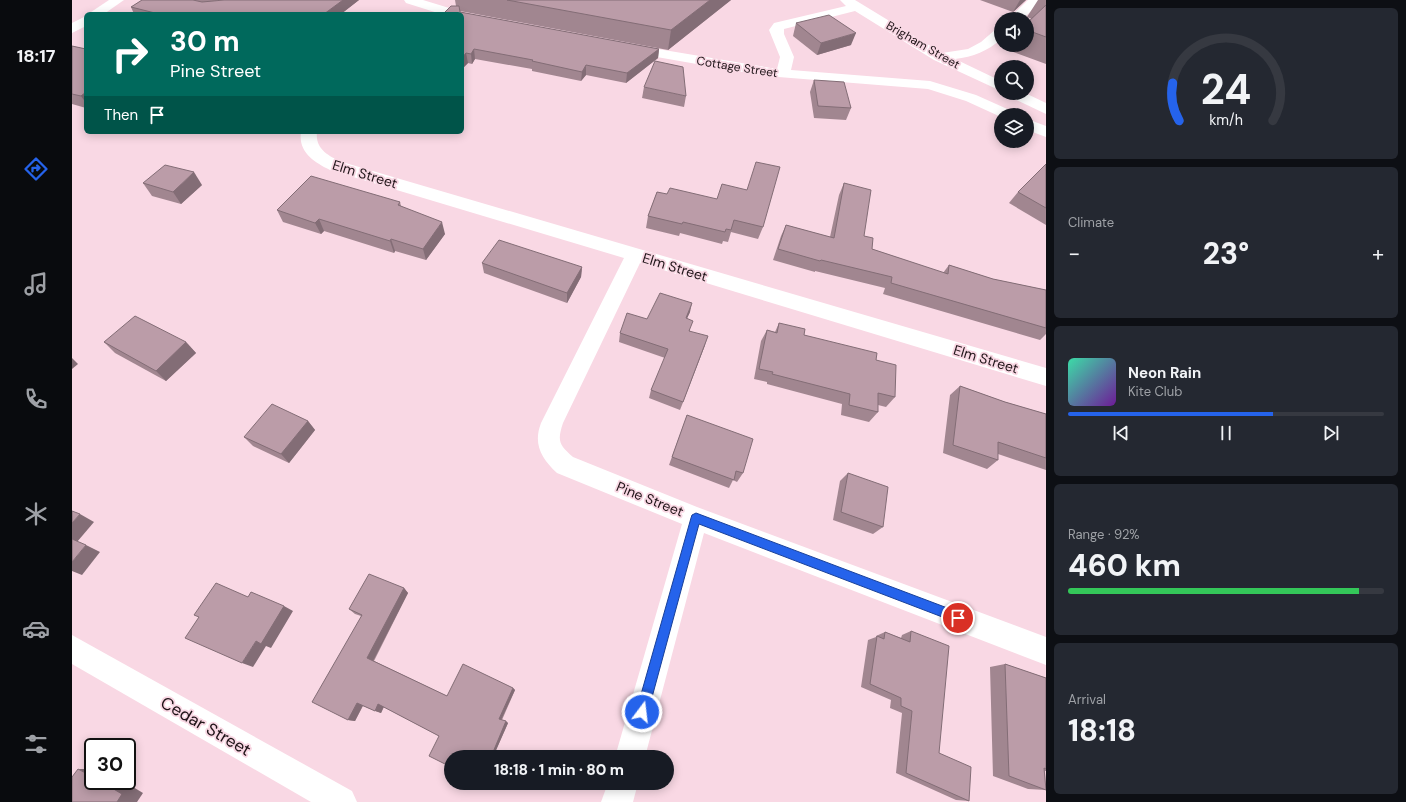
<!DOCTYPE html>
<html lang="en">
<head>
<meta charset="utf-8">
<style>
	:root { --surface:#171b24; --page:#242831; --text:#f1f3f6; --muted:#9ea1a6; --line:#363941; --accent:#2563eb }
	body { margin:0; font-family:"DM Sans",sans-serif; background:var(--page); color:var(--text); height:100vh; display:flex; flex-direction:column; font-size:15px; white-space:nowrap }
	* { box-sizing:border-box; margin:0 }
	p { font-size:13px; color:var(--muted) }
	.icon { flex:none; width:22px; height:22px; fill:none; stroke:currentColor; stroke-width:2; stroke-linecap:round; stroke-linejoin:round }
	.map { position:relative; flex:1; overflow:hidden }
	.side { display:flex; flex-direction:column; gap:8px; padding:8px; background:#0d0f14; width:360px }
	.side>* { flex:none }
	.hud { position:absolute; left:12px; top:12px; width:380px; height:122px; border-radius:6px; box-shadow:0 2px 10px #0003; background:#00695c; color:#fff; overflow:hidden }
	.fabs { position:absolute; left:922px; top:12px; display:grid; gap:8px }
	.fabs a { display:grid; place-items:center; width:40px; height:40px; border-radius:50%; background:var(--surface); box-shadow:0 2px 10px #0003; font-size:20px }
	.speed { position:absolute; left:12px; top:738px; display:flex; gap:8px; font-size:20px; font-weight:700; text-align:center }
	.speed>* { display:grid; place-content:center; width:52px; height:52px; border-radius:50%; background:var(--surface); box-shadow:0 2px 10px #0003; line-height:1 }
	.speed .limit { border:2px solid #111; border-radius:6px; background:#fff; color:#111 }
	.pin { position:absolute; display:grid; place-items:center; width:34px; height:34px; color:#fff; margin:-17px; border:2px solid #fff; border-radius:50%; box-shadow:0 1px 4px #0007 }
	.me { position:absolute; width:44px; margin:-22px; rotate:15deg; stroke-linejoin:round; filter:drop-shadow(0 0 3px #0008) }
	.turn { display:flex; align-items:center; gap:14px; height:84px; padding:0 20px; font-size:18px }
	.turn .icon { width:52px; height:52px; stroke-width:2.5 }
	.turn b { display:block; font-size:28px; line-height:34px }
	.then { display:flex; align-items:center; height:38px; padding:0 20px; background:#0003; gap:8px; font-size:15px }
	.big { font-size:30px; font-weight:800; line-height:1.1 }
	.side .widget { flex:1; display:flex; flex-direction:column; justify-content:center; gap:6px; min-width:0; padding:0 14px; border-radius:6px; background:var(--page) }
	.side .dial { align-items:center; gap:0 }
	.dial svg { height:104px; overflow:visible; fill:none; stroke:var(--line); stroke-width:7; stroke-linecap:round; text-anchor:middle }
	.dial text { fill:var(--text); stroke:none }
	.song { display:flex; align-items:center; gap:12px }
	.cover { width:48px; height:48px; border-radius:6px; background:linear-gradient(135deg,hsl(160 70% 55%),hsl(280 70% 35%)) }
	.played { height:4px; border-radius:2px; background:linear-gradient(90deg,var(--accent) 65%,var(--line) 65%) }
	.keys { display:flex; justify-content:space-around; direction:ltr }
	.heat { display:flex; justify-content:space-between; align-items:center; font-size:22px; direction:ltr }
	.charge { height:6px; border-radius:3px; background:linear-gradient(90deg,#34c759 92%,var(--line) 0) }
	.trip { position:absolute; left:372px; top:750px; width:230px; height:40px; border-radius:20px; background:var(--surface); box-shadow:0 2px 10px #0003; font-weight:800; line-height:40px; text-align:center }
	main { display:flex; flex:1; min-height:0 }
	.dock { display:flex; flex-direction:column; width:72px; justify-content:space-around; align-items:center; background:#090b0e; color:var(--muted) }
	.dock .icon { width:28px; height:28px }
	.dock .on { color:var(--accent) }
	.dock b { font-size:18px; color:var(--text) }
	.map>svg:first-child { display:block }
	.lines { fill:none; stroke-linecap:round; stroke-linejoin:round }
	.minor { fill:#fff; fill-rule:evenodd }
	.major { fill:#fff; fill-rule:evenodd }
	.wall { fill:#a18690 }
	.shaded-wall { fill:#836d76 }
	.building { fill:#bb9ca8; stroke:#836d76 }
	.route { fill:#2563eb; stroke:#184099 }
	.labels { text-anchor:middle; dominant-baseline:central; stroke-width:3.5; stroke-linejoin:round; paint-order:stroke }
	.far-street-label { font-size:12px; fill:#1e1317; stroke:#f9d8e4 }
	.street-label { font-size:14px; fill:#1e1317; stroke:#f9d8e4 }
	.near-street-label { font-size:17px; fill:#1e1317; stroke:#f9d8e4 }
</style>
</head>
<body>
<main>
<nav class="dock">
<b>18:17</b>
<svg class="icon on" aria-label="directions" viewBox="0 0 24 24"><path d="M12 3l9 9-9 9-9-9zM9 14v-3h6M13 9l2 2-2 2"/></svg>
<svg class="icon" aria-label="music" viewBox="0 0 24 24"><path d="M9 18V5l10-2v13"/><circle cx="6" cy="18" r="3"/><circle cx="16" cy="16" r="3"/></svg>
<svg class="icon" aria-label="phone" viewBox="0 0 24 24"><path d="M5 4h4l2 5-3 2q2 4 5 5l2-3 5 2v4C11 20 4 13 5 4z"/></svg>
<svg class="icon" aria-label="climate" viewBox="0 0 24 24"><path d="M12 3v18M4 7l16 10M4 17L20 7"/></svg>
<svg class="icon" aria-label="car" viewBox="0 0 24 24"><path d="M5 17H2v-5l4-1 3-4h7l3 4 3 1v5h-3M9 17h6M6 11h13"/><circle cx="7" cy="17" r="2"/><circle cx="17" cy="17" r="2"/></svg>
<svg class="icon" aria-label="filters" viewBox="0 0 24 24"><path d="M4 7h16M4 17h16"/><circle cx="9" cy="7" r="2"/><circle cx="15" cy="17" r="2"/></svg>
</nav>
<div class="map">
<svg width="974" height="802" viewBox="0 0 974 802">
	<rect width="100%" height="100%" fill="#f9d8e4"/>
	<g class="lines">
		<!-- minor -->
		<g class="minor">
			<polygon points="332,0 351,0 387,11 389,14 369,14 334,3"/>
			<path d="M 768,0 L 783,0 L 870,53 L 896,49 L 909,42 L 924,29 L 929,28 L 929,39 C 916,51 901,57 883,59 L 929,81 L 929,91 L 862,60 L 783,11 L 712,29 L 712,34 L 722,57 L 719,70 L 858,81 L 904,95 L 942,112 L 945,115 L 929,115 L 929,117 L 894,101 L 856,89 L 694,76 L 556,52 L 551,51 L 549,48 L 551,45 L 556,44 L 705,69 L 708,57 L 697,30 L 702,23 L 774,6 Z"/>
			<polygon points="956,0 970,0 951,19 936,19"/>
			<polygon points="934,93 953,93 974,103 974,114 936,96"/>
			<polygon points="955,119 974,126 974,137 955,130"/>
			<path d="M 229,132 L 245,132 C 243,149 256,156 270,162 L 974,368 L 974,386 L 568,263 L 491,423 C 485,441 487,445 501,457 L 625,507 L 974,637 L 974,665 L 632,533 L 573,757 L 543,757 L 610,524 L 485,473 C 469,458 461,444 469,423 L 552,258 L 258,170 C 242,162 226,152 229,132 Z"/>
			<polygon points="0,635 280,791 285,802 239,802 0,664"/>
			<polygon points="536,783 566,783 561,802 529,802"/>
		</g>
		<!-- major -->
		<g class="major">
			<polygon points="37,0 52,0 32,14 16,14"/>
			<polygon points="14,16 14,26 0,33 0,23"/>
		</g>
	</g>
	<!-- wall -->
	<g class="wall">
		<polygon points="70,0 147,0 144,1 152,0 287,0 269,14 62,14 59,7"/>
		<polygon points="383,0 659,0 596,50 388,11 388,12 587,49 586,58 554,83 514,75 509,81 460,71 460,69 403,59 400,64 396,63 390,69 390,14 384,6"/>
		<polygon points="908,0 954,0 941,12"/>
		<polygon points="966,0 974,0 974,64 936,50 939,45 955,45 955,23 960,19 955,17"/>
		<polygon points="724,23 779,45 745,55 721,36"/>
		<polygon points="0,46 14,49 14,108 0,104"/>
		<polygon points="742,80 779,108 774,120 742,118 738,92"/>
		<polygon points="572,87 614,96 612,107 570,98"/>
		<polygon points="974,164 974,225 937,203 946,192"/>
		<polygon points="71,183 130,185 109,204 80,196"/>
		<polygon points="772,183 792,236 800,249 871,273 877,265 921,279 974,290 974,334 968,340 811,294 813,288 743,271 743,272 701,260 709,236 714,225 758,237 767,195"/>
		<polygon points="585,192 691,227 686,239 659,232 656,242 651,241 650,244 608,233 607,236 574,228 576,216"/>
		<polygon points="328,202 329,206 373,234 354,260 323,251 322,253 252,231 249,234 211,222 205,210"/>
		<polygon points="410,263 510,267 509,277 495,303 412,273"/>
		<polygon points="618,312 615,318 618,331 633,345 608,410 577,398 579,390 593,358 547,342 548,333 575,319"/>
		<polygon points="707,323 732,335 804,360 823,397 814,407 806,405 806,412 797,422 769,415 770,404 695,384 695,382 682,379 689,341 695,330 703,332"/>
		<polygon points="32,342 114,342 124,353 94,381 43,353"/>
		<polygon points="888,386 933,402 974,414 974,470 926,454 926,460 915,469 871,453 878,395"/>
		<polygon points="615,415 671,473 665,482 661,480 657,488 597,465"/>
		<polygon points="236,421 243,430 217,463 181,446 172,437"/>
		<polygon points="776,473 811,527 801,534 761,520 768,481"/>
		<polygon points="332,588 336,593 302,661 375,696 441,688 443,690 430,720 436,723 421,757 379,757 367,736 312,707 309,713 291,706 283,721 276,720 289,616 283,614 277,609"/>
		<polygon points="839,631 867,753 897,801 884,800 824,773 830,713 818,708 819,700 789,687 796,640 804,637 804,636 813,632 829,638 830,635"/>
		<polygon points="933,664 974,678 974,771 973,771 974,790 956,789 921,776 918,667"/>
	</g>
	<!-- shaded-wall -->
	<g class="shaded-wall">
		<polygon points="271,0 287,0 269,14 252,14"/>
		<polygon points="638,0 659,0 596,50 599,30"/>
		<polygon points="948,0 954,0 941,12"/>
		<polygon points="784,33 779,45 745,55 749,43"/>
		<polygon points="402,49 403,59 400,64 399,54"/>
		<polygon points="587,49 586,58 554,83 555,73"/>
		<polygon points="394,53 396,63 390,69 390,58"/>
		<polygon points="514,65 514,75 509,81 510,72"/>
		<polygon points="14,92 14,103 9,96"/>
		<polygon points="122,172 130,185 109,204 101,192"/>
		<polygon points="247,219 252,231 249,234 243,223"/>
		<polygon points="370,222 373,234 354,260 351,249"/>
		<polygon points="319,239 323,251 322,253 318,241"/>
		<polygon points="510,267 509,277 495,303 495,293"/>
		<polygon points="620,303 618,312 611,327 614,318"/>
		<polygon points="636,336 633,345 608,410 611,402"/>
		<polygon points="114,342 124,353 94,381 84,371"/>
		<polygon points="0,358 6,364 0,369"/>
		<polygon points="236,421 243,430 217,463 209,454"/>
		<polygon points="8,514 22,522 5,542 0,539 0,523"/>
		<polygon points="14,545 28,552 10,575 0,571 0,562"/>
		<polygon points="332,588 336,593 301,661 295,658"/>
		<polygon points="212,606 221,611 199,648 194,646 181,667 170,663 184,641"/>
		<polygon points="441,688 443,690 429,720 427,719"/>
		<polygon points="285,703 291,705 283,721 276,720"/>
		<polygon points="306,704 312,706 309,713 303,711"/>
		<polygon points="434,721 436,723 421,757 419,757"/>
		<polygon points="6,769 21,769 21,777"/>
		<polygon points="28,781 51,781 71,793 65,802 45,802"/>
	</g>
	<!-- building -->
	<g class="building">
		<polygon points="70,0 121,0 130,2 152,0 271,0 252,14 87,14 59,7"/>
		<polygon points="435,0 638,0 599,30"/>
		<polygon points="974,5 974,37 955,30 955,23"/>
		<polygon points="379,6 387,6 388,12 587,49 555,73 514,65 510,72 460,61 461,60 402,49 399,54 394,53 390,58 390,14 371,14"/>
		<polygon points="757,15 784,33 749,43 724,23"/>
		<polygon points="0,46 14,49 14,92 9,96 0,94"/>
		<polygon points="583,61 611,67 614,96 572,87"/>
		<polygon points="742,80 772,82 779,108 746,106"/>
		<polygon points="684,162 708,167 691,227 662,220 659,230 654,229 653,232 611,222 610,224 576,216 585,192 595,194 598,188 645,199 650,184 675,190"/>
		<polygon points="974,164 974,208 946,192"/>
		<polygon points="93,165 122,172 101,192 71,183"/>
		<polygon points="239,176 328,202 326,205 370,222 351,249 319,239 318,241 247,219 243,223 205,210"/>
		<polygon points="772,183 799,190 792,236 801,238 800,249 876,274 877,265 921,279 974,290 974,328 819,283 820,277 749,260 748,261 706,249 714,225 762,238"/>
		<polygon points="427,240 510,267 495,293 410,263"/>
		<polygon points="588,293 620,303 614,318 621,321 617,331 636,336 611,402 579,390 596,349 548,333 555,313 575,319"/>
		<polygon points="63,316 114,342 84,371 32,342"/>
		<polygon points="707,323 733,329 732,335 805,353 804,360 824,365 823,397 806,393 806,412 777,405 778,394 700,374 701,372 687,369 695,330 705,333"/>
		<polygon points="888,386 933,402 974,414 974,458 926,442 926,460 881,445"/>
		<polygon points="200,404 236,421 209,454 172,437"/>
		<polygon points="615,415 681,439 671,473 664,471 662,480 600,457"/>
		<polygon points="776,473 816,487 811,527 769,512"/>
		<polygon points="0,511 8,514 0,523"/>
		<polygon points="0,539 14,545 0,562"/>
		<polygon points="297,574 332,588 295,658 375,696 391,664 441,688 427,719 434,721 419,757 379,757 379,767 357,756 367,736 306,704 303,711 285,703 276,720 240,702 290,615 277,609"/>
		<polygon points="144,583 176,597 179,592 212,606 189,644 184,641 170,663 113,638 127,617 122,615"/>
		<polygon points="839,631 877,646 867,753 899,767 897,801 834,773 840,711 829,706 829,698 798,684 805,636 812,639 813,632 838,642"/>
		<polygon points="933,664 974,678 974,769 972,768 974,790 937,776"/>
		<polygon points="6,769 21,777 21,781 28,781 50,794 45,802 0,802 0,777"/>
	</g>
	<!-- route -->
	<polygon class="route" points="624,513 886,612 890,614 892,618 890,622 886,623 627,524 576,712 575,716 570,718 566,716 564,712 619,518 620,515"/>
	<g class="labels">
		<!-- far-street labels -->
		<g class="far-street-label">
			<text transform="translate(851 45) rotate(30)">Brigham Street</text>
			<text transform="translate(665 67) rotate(9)">Cottage Street</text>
		</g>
		<!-- street labels -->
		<g class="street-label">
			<text transform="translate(293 174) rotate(17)">Elm Street</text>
			<text transform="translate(603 267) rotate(17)">Elm Street</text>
			<text transform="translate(914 359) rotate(17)">Elm Street</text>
			<text transform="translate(578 499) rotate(22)">Pine Street</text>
		</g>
		<!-- near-street labels -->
		<g class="near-street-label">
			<text transform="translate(134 726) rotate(30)">Cedar Street</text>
		</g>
	</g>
</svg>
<div class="fabs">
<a><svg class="icon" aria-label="sound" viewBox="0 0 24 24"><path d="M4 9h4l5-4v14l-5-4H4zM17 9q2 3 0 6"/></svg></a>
<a><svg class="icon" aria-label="search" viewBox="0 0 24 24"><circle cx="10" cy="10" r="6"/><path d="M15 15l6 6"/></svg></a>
<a><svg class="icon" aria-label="layers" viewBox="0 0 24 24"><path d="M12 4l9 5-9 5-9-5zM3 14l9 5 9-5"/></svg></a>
</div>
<div class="speed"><div class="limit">30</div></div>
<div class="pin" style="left:886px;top:618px;background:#d93025"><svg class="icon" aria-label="arrive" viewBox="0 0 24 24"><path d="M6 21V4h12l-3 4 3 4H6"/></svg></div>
<svg class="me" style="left:570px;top:712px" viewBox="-20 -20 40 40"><circle r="17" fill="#2563eb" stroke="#fff" stroke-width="3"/><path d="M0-11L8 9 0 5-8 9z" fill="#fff"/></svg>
<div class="trip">18:18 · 1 min · 80 m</div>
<div class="hud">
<div class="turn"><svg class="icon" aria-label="right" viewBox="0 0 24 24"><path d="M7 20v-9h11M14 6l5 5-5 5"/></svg><div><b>30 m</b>Pine Street</div></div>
<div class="then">Then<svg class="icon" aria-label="arrive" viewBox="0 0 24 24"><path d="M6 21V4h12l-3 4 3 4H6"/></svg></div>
</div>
</div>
<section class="side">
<div class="widget dial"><svg viewBox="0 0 100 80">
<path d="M14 69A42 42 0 1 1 86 69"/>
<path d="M14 69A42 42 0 0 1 9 40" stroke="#2563eb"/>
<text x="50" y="56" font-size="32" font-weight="700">24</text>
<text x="50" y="72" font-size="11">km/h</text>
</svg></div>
<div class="widget"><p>Climate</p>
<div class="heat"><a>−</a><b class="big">23°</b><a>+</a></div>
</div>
<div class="widget">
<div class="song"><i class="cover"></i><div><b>Neon Rain</b><p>Kite Club</p></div></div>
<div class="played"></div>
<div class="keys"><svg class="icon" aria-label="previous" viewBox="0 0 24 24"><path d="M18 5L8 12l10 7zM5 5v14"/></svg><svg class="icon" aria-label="pause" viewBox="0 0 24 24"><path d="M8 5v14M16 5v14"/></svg><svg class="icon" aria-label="next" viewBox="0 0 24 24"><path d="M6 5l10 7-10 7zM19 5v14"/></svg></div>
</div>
<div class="widget"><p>Range · 92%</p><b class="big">460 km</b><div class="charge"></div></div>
<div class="widget"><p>Arrival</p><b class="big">18:18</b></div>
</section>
</main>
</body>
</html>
